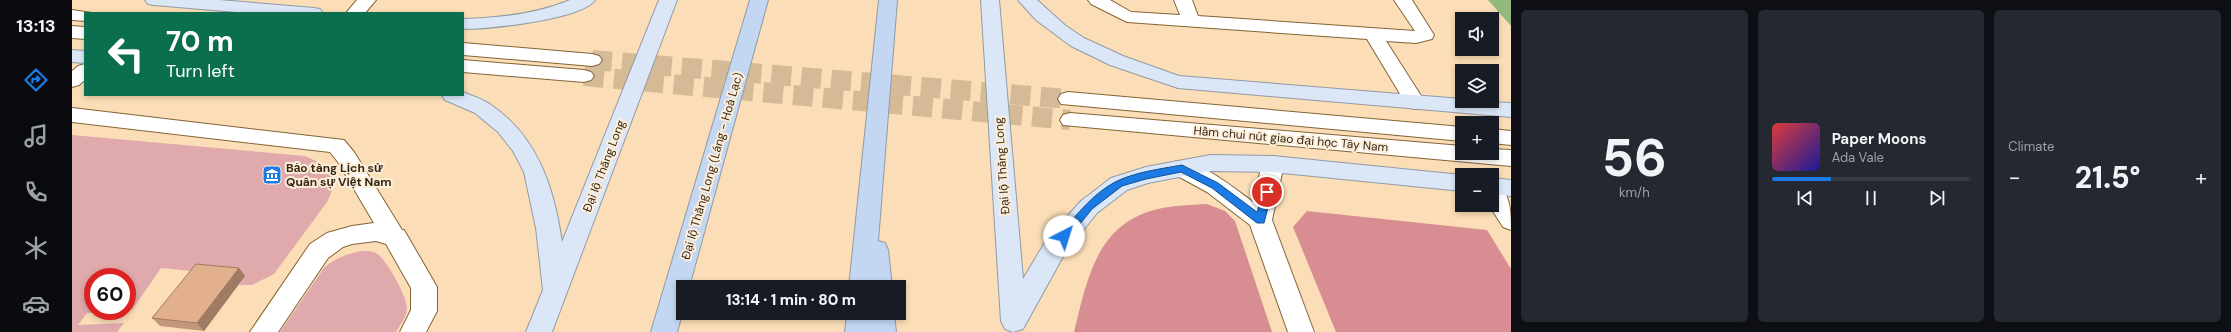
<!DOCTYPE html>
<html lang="en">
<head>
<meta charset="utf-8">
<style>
	:root { --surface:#171b24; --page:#242831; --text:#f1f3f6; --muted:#9ea1a6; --line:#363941; --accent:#1b7ae3 }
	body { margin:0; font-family:"DM Sans",sans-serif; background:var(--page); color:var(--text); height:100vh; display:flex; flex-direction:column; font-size:15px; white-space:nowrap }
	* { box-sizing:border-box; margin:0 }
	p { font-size:13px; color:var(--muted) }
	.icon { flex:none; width:22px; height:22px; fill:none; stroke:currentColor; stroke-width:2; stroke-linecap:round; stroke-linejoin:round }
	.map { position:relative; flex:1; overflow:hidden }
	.drawer { display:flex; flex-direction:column; gap:10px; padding:10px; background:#0d0f14; width:720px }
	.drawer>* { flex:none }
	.banner { position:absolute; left:12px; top:12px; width:380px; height:84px; border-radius:0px; box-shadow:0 2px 6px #0003; background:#0b6e4f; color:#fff; overflow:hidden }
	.buttons { position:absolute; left:1383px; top:12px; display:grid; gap:8px }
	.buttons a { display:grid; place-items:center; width:44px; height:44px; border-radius:0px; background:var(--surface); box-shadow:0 2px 6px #0003; font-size:20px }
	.speed { position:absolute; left:12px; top:268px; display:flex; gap:8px; font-size:20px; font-weight:700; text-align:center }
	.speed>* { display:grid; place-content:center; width:52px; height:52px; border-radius:50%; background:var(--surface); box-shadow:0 2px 6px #0003; line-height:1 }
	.speed .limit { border:6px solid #d22; background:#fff; color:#111 }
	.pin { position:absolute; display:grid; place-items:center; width:34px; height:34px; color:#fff; margin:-17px; border:2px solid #fff; border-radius:50%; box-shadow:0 1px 4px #0007 }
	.me { position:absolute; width:44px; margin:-22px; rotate:40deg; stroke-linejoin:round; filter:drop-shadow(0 0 3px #0008) }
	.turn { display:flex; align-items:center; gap:14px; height:84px; padding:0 16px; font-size:18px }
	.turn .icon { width:52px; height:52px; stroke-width:2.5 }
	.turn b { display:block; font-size:28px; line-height:34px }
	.big { font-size:30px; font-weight:800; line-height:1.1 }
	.drawer .card { flex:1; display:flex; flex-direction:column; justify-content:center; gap:6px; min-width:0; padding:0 14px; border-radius:6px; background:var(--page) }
	.drawer .dial { align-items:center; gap:0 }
	.dial b { font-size:52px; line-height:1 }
	.song { display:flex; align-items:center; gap:12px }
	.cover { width:48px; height:48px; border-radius:6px; background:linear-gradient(135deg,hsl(0 70% 55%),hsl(240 70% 35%)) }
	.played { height:4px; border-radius:2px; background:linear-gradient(90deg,var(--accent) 30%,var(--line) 30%) }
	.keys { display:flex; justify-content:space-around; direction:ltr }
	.heat { display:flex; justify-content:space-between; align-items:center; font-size:22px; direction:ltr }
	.drawer .tiles { flex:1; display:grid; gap:10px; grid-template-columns:repeat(3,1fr) }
	.trip { position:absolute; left:604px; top:280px; width:230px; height:40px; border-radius:0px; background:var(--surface); box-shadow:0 2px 6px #0003; font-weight:800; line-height:40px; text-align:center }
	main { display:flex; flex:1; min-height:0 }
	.menu { display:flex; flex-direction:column; width:72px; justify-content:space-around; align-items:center; background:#090b0e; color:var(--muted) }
	.menu .icon { width:28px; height:28px }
	.menu .selected { color:var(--accent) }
	.menu b { font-size:18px; color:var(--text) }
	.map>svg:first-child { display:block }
	.green { fill:#e0a9ac }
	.forest { fill:#d88d92 }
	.water { fill:#93b97e }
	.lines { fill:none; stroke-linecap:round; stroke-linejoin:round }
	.minor-tunnel { stroke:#d4ba96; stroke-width:20; stroke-dasharray:20 10; stroke-linecap:butt }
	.minor-casing { stroke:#846436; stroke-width:2 }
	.major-casing { stroke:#929aa4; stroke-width:2 }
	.highway-casing { stroke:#929aa4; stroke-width:2 }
	.minor { fill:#fff; fill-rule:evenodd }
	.major { fill:#dbe7f7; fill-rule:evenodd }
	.highway { fill:#c3d7f2; fill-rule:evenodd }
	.wall { fill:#c3977a }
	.shaded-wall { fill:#9f7b63 }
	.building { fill:#e3b08e; stroke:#9f7b63 }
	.route { fill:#1b7ae3; stroke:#124f94 }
	.labels { text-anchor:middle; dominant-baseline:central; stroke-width:4; stroke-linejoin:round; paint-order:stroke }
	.street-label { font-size:12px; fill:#362814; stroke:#fceeda }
	.poi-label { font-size:12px; font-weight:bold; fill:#362814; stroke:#fceeda; text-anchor:start }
</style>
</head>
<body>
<main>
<nav class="menu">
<b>13:13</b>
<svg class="icon selected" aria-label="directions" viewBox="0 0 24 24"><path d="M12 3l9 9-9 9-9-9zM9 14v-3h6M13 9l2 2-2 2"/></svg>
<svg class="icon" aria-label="music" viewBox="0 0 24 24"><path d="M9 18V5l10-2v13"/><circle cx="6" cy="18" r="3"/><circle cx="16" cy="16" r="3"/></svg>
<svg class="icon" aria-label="phone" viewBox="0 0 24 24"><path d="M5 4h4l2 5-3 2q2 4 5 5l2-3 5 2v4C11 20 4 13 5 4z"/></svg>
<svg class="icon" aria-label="climate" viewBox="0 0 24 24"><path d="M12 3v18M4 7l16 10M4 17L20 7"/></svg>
<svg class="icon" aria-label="car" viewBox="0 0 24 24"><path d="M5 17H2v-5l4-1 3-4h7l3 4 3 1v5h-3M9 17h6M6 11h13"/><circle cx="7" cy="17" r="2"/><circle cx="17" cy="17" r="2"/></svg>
</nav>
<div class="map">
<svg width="1439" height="332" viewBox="0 0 1439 332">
	<rect width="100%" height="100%" fill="#fbdeb7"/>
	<!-- green -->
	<g class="green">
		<path d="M 0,135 L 233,156 C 257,166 269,175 255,202 L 202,274 L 180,285 L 167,285 L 173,276 L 89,268 L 60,310 L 55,310 L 55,277 L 21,277 L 21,311 L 43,311 L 15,313 L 6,325 L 52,323 L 45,332 L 0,332 Z"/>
		<path d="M 289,251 C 293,251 300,251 304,253 C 314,258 336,298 335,309 C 334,318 328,325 324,332 L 208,332 L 252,268 C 263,258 275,254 289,251 Z"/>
	</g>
	<!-- forest -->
	<g class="forest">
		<path d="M 1135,204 L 1153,211 L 1163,221 L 1200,332 L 1002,332 C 1015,279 1025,223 1086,209 C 1102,205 1119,205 1135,204 Z"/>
		<polygon points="1235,211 1415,230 1439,269 1439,332 1264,332 1221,227"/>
	</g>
	<!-- water -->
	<polygon class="water" points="1416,0 1439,0 1439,26"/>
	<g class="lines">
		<!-- minor-tunnel -->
		<g class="minor-tunnel">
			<polyline points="520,60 996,99"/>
			<polyline points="512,76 998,120"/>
		</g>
		<!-- minor casing -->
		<g class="minor-casing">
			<g id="minor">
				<polygon points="285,0 304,0 293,13 274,13"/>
				<polygon points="1016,0 1038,0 1059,12 1108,15 1102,0 1120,0 1126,16 1343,31 1322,0 1340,0 1362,35 1360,39 1344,43 1314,41 1353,102 1350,107 1343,109 1336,107 1295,39 1055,22 1019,4"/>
				<polygon points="0,10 20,13 13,13 13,21 0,20"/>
				<polygon points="0,26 13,27 13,39 0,38"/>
				<polygon points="391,43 520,54 527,56 530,60 527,64 520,66 391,55"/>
				<polygon points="391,60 512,70 519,72 522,76 519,80 512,82 391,72"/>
				<polygon points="13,64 13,80 7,85 0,87 0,71 6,66"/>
				<polygon points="996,92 1390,127 1390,141 989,104 986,99 989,94"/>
				<polygon points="0,108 272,140 282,152 330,230 332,230 365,287 365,311 354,332 328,332 339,310 339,288 314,244 304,241 280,244 271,247 256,258 206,332 178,332 238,244 255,233 280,226 302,223 266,162 258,152 0,122"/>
				<polygon points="998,113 1390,146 1390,153 1420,153 1420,149 1439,150 1439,166 991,125 988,120 991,115"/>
				<polygon points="1420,129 1439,131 1439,145 1420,143"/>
				<path d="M 1201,156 L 1209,158 L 1212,164 L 1200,220 L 1242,332 L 1216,332 L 1178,225 L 1135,192 L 1102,174 L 1099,168 L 1102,162 C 1124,156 1163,189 1181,202 L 1190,164 L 1193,158 Z"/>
				<path d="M 1420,183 C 1439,189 1439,212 1439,230 L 1431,227 L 1417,205 L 1420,205 Z"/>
			</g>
		</g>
		<!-- major casing -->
		<g class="major-casing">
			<g id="major">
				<polygon points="73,0 147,0 242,8 248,9 251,13 176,13 82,5 76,4"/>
				<path d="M 498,0 L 523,0 C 509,20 416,29 391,29 L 391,19 C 428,18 464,14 498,0 Z"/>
				<path d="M 587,0 L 605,0 L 480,332 L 454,332 L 471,290 L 464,228 L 452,172 L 441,151 L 426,132 L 403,113 L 373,100 L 370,95 L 391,95 L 391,92 C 400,96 411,99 419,105 C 466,137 482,188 490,242 Z"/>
				<polygon points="909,0 927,0 951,279 975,239 1009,201 1039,178 1074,167 1138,155 1201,156 1390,175 1390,191 1201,172 1138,171 1076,183 1055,190 1025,213 993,253 951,329 941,332 933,329 929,321"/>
				<polygon points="946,0 965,0 994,26 1012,38 1051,56 1107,76 1390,99 1390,101 1439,103 1439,117 1106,88 1038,65 999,46 964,20"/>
				<polygon points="0,50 13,51 13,63 0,62"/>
				<polygon points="1420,178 1439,180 1439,196 1420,194"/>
			</g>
		</g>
		<!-- highway casing -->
		<g class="highway-casing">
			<g id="highway">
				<polygon points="678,0 696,0 617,287 611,287 611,311 605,332 579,332"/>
				<polygon points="807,0 825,0 806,241 813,243 816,250 820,287 777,287"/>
				<polygon points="775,313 822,313 824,332 773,332"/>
			</g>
		</g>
		<!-- minor -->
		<use href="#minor" class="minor"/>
		<!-- major -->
		<use href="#major" class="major"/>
		<!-- highway -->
		<use href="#highway" class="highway"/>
	</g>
	<!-- wall -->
	<polygon class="wall" points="167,268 173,276 132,331 88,326 80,318"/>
	<!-- shaded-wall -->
	<polygon class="shaded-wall" points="167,268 173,276 132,331 125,323"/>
	<!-- building -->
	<polygon class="building" points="124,264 167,268 125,323 80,318"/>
	<!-- route -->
	<path class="route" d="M 1110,165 L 1146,183 L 1185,212 L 1192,190 L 1198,190 L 1200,192 L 1192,223 L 1185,223 L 1140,188 L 1109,172 L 1074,179 L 1050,186 L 1020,209 L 996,239 L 989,239 L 989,233 C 1005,214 1021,194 1043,182 C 1063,172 1088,169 1110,165 Z"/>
	<!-- icons -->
	<defs>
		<g id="museum-square" transform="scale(1)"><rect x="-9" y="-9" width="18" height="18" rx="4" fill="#1b7ae3" stroke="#fceeda"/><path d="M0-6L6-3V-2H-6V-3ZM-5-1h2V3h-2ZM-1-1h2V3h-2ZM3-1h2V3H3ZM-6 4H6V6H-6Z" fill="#fff"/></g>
	</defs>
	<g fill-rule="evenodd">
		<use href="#museum-square" x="200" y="175"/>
	</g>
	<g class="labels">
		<!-- street labels -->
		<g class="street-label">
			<text transform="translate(1219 139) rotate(5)">Hầm chui nút giao đại học Tây Nam</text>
			<text transform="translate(532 166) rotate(-69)">Đại lộ Thăng Long</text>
			<text transform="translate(640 166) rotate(-74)">Đại lộ Thăng Long (Láng - Hoà Lạc)</text>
			<text transform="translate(930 166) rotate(-94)">Đại lộ Thăng Long</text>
		</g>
		<!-- poi labels -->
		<g class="poi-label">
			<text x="214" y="168">Bảo tàng Lịch sử<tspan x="214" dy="14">Quân sự Việt Nam</tspan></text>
		</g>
	</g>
</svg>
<div class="buttons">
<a><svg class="icon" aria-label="sound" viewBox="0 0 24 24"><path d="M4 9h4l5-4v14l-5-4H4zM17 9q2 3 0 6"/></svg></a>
<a><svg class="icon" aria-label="layers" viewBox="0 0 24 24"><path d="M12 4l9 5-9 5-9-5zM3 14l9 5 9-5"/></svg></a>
<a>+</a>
<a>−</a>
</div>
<div class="speed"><div class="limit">60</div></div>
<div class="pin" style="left:1195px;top:192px;background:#d93025"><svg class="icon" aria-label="arrive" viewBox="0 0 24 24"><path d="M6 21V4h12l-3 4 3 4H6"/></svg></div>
<svg class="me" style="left:992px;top:236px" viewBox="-20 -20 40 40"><circle r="19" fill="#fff"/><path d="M0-13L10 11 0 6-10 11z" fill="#1b7ae3"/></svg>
<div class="trip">13:14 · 1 min · 80 m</div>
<div class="banner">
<div class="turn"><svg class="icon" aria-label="left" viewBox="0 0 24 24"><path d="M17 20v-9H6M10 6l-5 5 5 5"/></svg><div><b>70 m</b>Turn left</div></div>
</div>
</div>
<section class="drawer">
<div class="tiles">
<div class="card dial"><b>56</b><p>km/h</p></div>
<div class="card">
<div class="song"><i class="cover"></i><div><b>Paper Moons</b><p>Ada Vale</p></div></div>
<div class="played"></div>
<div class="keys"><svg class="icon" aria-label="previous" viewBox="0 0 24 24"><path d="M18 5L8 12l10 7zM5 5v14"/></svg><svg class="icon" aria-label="pause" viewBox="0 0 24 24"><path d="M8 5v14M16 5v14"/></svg><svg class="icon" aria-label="next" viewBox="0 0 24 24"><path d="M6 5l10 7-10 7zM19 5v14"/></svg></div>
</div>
<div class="card"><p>Climate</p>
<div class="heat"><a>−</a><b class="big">21.5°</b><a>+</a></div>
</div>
</div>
</section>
</main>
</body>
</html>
